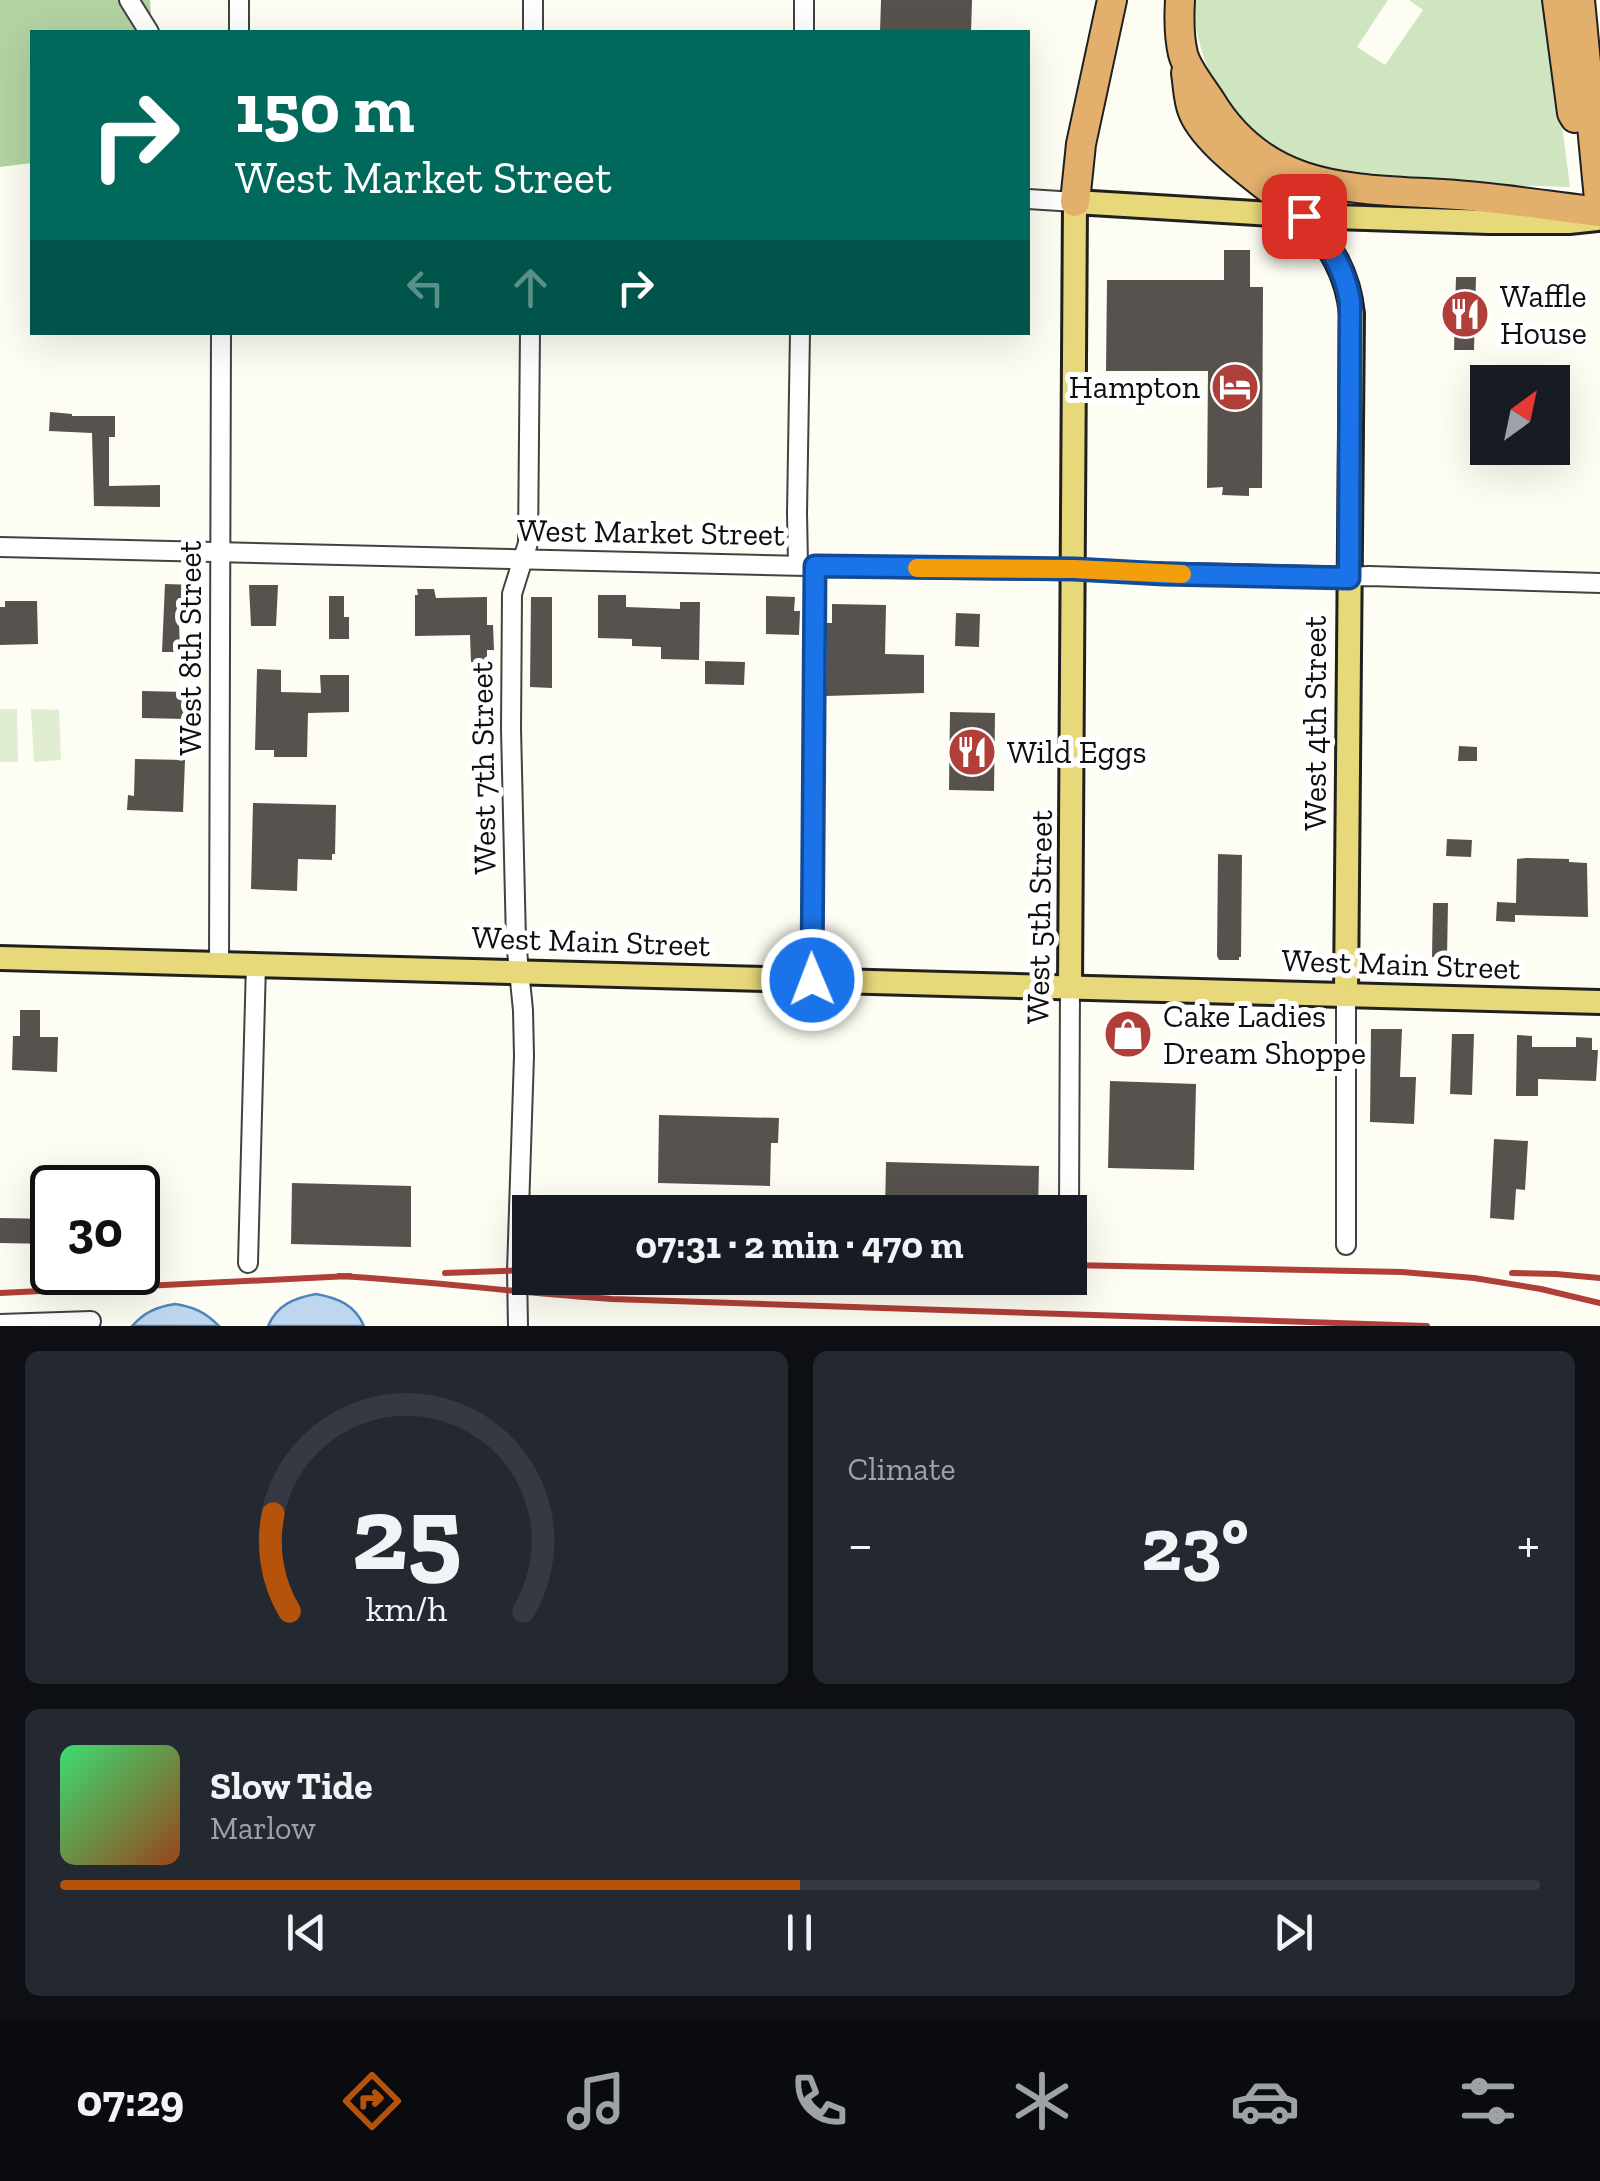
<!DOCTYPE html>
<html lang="en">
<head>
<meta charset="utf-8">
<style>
	:root { --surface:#171b24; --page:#242831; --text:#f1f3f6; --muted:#9ea1a6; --line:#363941; --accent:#b45309 }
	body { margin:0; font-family:"Zilla Slab",serif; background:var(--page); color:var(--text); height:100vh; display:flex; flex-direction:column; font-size:38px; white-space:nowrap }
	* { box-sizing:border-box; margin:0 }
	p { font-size:32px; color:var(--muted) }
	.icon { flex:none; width:55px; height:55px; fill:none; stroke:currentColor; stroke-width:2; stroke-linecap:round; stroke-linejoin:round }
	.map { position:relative; height:1326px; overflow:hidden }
	.side { display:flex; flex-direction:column; gap:25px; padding:25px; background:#0d0f14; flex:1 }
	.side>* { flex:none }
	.top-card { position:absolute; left:30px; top:30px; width:1000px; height:305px; border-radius:0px; box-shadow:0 10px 40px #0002; background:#00695c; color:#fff; overflow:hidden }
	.needle { width:65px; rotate:33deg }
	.controls { position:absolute; left:1470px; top:365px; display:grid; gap:20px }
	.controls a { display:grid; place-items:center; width:100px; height:100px; border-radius:0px; background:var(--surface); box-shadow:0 10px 40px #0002; font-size:50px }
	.speed { position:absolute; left:30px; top:1165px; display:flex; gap:20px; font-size:50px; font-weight:700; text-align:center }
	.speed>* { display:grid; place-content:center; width:130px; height:130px; border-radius:50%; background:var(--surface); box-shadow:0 10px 40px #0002; line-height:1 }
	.speed .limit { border:5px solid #111; border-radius:15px; background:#fff; color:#111 }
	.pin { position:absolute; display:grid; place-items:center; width:85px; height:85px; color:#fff; margin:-42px; border-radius:20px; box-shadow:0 5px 15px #0006 }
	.me { position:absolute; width:110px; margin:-55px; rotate:359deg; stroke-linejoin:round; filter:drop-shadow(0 0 8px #0008) }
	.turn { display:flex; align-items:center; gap:35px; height:210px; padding:0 40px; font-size:45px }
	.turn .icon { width:130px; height:130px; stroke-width:2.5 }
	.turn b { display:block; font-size:70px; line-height:85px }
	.lanes { display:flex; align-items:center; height:95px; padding:0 40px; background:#0003; justify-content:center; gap:50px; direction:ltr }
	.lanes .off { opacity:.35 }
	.big { font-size:75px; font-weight:700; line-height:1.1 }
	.side .card { flex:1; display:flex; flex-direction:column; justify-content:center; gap:15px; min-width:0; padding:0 35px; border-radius:15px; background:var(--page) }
	.side .dial { align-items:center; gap:0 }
	.dial svg { height:260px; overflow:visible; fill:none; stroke:var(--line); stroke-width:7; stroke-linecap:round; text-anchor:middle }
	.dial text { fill:var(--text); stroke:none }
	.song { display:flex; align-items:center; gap:30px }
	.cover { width:120px; height:120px; border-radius:15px; background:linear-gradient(135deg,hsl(140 70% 55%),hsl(20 70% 35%)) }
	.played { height:10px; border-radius:5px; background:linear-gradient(90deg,var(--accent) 50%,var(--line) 50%) }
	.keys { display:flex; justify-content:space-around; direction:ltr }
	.heat { display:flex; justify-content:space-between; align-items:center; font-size:55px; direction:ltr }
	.side .tiles { flex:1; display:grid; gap:25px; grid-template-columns:1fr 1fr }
	.card:last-child { grid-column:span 2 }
	.trip { position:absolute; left:512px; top:1195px; width:575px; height:100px; border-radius:0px; background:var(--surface); box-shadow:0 10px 40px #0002; font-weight:700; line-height:100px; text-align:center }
	.menu { display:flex; height:160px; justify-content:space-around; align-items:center; background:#090b0e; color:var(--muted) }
	.menu .icon { width:70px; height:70px }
	.menu .selected { color:var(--accent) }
	.menu b { font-size:45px; color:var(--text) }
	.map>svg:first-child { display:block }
	.green { fill:#cfe5c0 }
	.forest { fill:#b3d3a2 }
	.pitch { fill:#e0edd1 }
	.water { fill:#bed7ef; stroke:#4e85bd; stroke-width:2.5 }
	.building { fill:#57524d }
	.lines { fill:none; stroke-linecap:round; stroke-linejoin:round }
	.minor-casing { stroke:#424242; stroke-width:22 }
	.major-casing { stroke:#202020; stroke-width:28 }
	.highway-casing { stroke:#202020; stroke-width:32 }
	.minor { stroke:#fff; stroke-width:18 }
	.major { stroke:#e7d879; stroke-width:22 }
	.highway { stroke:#e2af6d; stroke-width:28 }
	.rail { stroke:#af3f38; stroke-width:6 }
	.route-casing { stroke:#114b97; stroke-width:25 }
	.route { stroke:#1a73e8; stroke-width:18 }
	.slow { stroke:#f59e0b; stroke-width:18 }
	.labels { text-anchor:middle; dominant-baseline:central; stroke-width:10; stroke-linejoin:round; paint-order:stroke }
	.poi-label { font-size:32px; fill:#0f0f0f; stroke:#fff; text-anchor:start }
	.street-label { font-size:32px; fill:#0f0f0f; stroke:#fff }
</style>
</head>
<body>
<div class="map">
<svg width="1600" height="1326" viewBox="0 0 1600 1326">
	<rect width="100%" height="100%" fill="#fdfdf3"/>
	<!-- green -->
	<path class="green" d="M 1193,0 L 1388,0 L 1357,47 L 1385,65 L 1423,10 L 1409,0 L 1546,0 L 1570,187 C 1498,185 1426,185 1355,174 C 1340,172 1323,171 1309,166 C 1237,139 1197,75 1193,0 Z"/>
	<!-- forest -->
	<polygon class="forest" points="0,0 150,0 152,32 32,32 32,163 0,167"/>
	<!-- pitch -->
	<g class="pitch">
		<polygon points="0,709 17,709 18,762 0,762"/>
		<polygon points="31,709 59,710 61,760 34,762"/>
	</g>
	<!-- water -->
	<g class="water">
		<path d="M 316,1294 C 338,1298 355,1305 364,1326 L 268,1326 C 277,1305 294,1298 316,1294 Z"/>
		<path d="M 175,1304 C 194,1307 205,1312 219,1326 L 132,1326 C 145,1312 156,1307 175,1304 Z"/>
	</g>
	<!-- building -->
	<g class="building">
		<polygon points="881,0 972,0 971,32 880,32"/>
		<polygon points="1224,250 1250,250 1250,287 1263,287 1262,488 1249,488 1249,496 1222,495 1223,487 1207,488 1208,371 1106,371 1107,280 1224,280"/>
		<polygon points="1456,277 1476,277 1474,350 1454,350"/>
		<polygon points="50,412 72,414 72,416 115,416 115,437 109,437 109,486 160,485 160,507 94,506 92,433 49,431"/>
		<polygon points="165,584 195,585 195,622 179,622 180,652 162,652"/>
		<polygon points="249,585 278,585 276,626 251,626"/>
		<polygon points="417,589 434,589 436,598 487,597 487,625 493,625 494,650 487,650 487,662 471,662 470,635 415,636 415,595 418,595"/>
		<polygon points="598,595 626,595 626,607 680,609 680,602 700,602 699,660 661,659 661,647 632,646 632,639 598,638"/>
		<polygon points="329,596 344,596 344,617 349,617 349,639 329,639"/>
		<polygon points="766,596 795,597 794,611 800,611 799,635 766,634"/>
		<polygon points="531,597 552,597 552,688 530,687"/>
		<polygon points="5,601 37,601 38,644 0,645 0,607 5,607"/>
		<polygon points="832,604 886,605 885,654 924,655 924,693 826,696 827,623 832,623"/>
		<polygon points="956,613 980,614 979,647 955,646"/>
		<polygon points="705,661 745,662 744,685 705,684"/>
		<polygon points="257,669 281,670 281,692 321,693 320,675 349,675 349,712 308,713 307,757 274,757 274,750 255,750"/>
		<polygon points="142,691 186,692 186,719 142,718"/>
		<polygon points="950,712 995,713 994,791 949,790"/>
		<polygon points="1459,746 1477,747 1477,761 1458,761"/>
		<polygon points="135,759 185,760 183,812 127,810 128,795 134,796"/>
		<polygon points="253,803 336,805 335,854 332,854 332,860 298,859 297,891 251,889"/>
		<polygon points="1447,839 1472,840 1471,857 1446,856"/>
		<polygon points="1218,854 1242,855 1241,957 1239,957 1239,960 1219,960 1217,956"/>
		<polygon points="1527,858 1569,859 1569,862 1587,863 1588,917 1515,915 1515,922 1496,921 1497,902 1516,903 1517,859"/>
		<polygon points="1433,903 1448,903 1447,957 1432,957"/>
		<polygon points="20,1010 40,1010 40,1037 58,1037 57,1072 12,1070 13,1036 20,1036"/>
		<polygon points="1371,1029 1402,1029 1400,1077 1416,1077 1414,1124 1370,1122"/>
		<polygon points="1452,1034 1474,1034 1472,1095 1450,1094"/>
		<polygon points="1517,1035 1532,1036 1532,1047 1576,1047 1576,1037 1592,1038 1592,1050 1598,1050 1596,1081 1538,1079 1538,1096 1516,1096"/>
		<polygon points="1110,1081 1196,1084 1194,1170 1108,1168"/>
		<polygon points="659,1115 779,1118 778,1143 771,1143 770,1186 658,1183"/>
		<polygon points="1494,1139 1528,1141 1525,1190 1516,1189 1514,1220 1490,1218"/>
		<polygon points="886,1162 1039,1166 1038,1212 885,1212"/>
		<polygon points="292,1183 411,1186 411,1247 291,1244"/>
		<polygon points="0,1218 52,1219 52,1244 0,1243"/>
	</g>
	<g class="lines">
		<!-- minor casing -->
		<g class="minor-casing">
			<g id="minor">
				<polyline points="129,0 149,32"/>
				<polyline points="804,0 804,32"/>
				<polyline points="239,32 239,0"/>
				<polyline points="533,32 533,0"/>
				<polyline points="1028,199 1075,202"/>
				<path d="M 0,547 L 937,569 C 1074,569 1212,574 1349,577 L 1369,576 L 1600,583"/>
				<polyline points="798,565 797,513 800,332"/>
				<polyline points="219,963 221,332"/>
				<polyline points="811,980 815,566"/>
				<polyline points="1346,995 1346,1245"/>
				<polyline points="1069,1212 1070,987"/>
				<polyline points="248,1263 256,964"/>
				<polyline points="0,1324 91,1321"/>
				<polyline points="518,1326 517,1271 524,1056 523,1010 516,941 511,729 512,594 528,543 530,332"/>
			</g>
		</g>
		<!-- major casing -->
		<g class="major-casing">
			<g id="major">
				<path d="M 1304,216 C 1331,246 1348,274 1352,314 L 1346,995"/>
				<polyline points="0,958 1600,1002"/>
				<polyline points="1070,987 1075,202 1304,216 1489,222 1569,222 1597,219"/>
			</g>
		</g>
		<!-- highway casing -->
		<g class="highway-casing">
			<g id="highway">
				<path d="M 1180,0 C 1179,17 1179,37 1183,54 C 1187,69 1201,86 1210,100 C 1272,204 1375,186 1478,197 C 1519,201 1559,207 1600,212"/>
				<polyline points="1557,0 1572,113 1575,118"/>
				<polyline points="1580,0 1600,210"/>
				<path d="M 1186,73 C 1188,85 1188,101 1193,112 C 1207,147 1274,191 1304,216"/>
				<polyline points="1075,202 1081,144 1112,0"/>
			</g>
		</g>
		<!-- minor -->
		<use href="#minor" class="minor"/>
		<!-- major -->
		<use href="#major" class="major"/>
		<!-- highway -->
		<use href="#highway" class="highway"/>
		<!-- rail -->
		<g class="rail">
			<polyline points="1070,1265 1402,1272 1474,1278 1541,1289 1600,1303"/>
			<polyline points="445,1273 530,1270"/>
			<polyline points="1512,1273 1556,1274 1600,1278"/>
			<path d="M 339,1276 C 430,1281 521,1293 612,1299 L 1427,1326"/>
			<polyline points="0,1293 350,1276"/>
		</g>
	</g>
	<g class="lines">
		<!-- route casing -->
		<g class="route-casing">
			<path id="route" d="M 812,980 L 815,566 L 1074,569 L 1164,574 L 1349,578 L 1350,302 C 1345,267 1327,242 1304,216"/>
		</g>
		<!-- route -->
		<use href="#route" class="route"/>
		<!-- slow -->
		<polyline class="slow" points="917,568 1074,569 1182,574"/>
	</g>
	<!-- icons -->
	<defs>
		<g id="restaurant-disc" transform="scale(2.5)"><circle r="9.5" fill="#af3f38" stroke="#fff"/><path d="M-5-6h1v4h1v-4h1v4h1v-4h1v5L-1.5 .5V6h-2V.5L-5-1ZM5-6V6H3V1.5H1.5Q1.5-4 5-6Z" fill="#fff"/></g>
		<g id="hotel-disc" transform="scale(2.5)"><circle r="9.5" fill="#af3f38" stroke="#fff"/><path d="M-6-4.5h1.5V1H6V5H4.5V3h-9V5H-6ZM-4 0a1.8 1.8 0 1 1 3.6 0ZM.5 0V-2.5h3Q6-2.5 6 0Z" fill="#fff"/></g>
		<g id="shop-disc" transform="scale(2.5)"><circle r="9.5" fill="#af3f38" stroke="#fff"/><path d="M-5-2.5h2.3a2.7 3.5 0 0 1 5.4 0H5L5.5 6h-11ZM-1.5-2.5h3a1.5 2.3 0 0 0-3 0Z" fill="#fff"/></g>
	</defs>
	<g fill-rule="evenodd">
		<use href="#restaurant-disc" x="1465" y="314"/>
		<use href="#hotel-disc" x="1235" y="387"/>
		<use href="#restaurant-disc" x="972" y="752"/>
		<use href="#shop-disc" x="1128" y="1034"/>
	</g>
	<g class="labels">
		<!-- poi labels -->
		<g class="poi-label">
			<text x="1500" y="296">Waffle<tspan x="1500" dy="37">House</tspan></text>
			<text x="1200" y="387" text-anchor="end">Hampton</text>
			<text x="1007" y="752">Wild Eggs</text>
			<text x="1163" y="1016">Cake Ladies<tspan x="1163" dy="37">Dream Shoppe</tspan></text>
		</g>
		<!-- street labels -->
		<g class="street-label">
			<text transform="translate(651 532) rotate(1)">West Market Street</text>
			<text transform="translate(190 648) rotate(-90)">West 8th Street</text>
			<text transform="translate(1315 723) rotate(-90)">West 4th Street</text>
			<text transform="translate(483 768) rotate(-91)">West 7th Street</text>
			<text transform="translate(1039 917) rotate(-89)">West 5th Street</text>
			<text transform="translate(591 941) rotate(2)">West Main Street</text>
			<text transform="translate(1401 964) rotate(2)">West Main Street</text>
		</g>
	</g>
</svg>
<div class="controls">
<a><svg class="needle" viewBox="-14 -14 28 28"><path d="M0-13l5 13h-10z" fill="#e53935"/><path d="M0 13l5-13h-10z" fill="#9ea1a6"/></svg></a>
</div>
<div class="speed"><div class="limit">30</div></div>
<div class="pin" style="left:1304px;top:216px;background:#d93025"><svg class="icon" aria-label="arrive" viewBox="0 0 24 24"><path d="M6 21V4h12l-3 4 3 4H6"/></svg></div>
<svg class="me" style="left:812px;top:980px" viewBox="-20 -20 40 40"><circle r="17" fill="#1a73e8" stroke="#fff" stroke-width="3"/><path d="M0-11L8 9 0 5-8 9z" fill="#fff"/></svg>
<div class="trip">07:31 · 2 min · 470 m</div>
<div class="top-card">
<div class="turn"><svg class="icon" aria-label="right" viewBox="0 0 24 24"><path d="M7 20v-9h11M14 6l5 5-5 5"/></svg><div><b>150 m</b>West Market Street</div></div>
<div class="lanes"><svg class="icon off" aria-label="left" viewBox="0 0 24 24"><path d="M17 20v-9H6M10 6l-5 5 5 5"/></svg><svg class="icon off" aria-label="ahead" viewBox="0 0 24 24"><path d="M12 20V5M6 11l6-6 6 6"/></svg><svg class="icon" aria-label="right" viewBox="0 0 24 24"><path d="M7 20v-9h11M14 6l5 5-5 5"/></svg></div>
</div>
</div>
<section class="side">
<div class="tiles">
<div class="card dial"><svg viewBox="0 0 100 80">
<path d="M14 69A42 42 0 1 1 86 69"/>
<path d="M14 69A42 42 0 0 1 9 39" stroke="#b45309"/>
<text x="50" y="56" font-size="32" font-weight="700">25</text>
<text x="50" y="72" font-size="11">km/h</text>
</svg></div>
<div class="card"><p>Climate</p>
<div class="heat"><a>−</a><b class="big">23°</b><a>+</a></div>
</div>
<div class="card">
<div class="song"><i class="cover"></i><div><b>Slow Tide</b><p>Marlow</p></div></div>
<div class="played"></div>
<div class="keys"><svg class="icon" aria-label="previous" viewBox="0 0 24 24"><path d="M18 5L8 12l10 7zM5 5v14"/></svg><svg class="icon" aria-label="pause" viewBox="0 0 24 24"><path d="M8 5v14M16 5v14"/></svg><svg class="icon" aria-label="next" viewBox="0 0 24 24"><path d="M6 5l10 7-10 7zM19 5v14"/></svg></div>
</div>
</div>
</section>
<nav class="menu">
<b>07:29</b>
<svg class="icon selected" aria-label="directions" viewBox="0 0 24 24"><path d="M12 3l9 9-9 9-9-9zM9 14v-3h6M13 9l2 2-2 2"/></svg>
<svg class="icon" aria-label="music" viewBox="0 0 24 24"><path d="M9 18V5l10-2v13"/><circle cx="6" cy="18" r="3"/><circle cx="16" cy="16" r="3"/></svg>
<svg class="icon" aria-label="phone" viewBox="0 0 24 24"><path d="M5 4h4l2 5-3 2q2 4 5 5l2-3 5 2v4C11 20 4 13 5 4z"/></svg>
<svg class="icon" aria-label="climate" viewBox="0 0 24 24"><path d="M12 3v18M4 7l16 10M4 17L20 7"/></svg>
<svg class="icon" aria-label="car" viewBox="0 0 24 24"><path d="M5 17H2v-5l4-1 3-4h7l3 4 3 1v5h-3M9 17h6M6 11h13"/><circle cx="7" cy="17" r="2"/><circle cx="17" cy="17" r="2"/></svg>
<svg class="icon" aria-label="filters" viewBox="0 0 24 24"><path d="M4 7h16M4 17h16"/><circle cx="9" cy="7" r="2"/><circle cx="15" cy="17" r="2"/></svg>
</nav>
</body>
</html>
